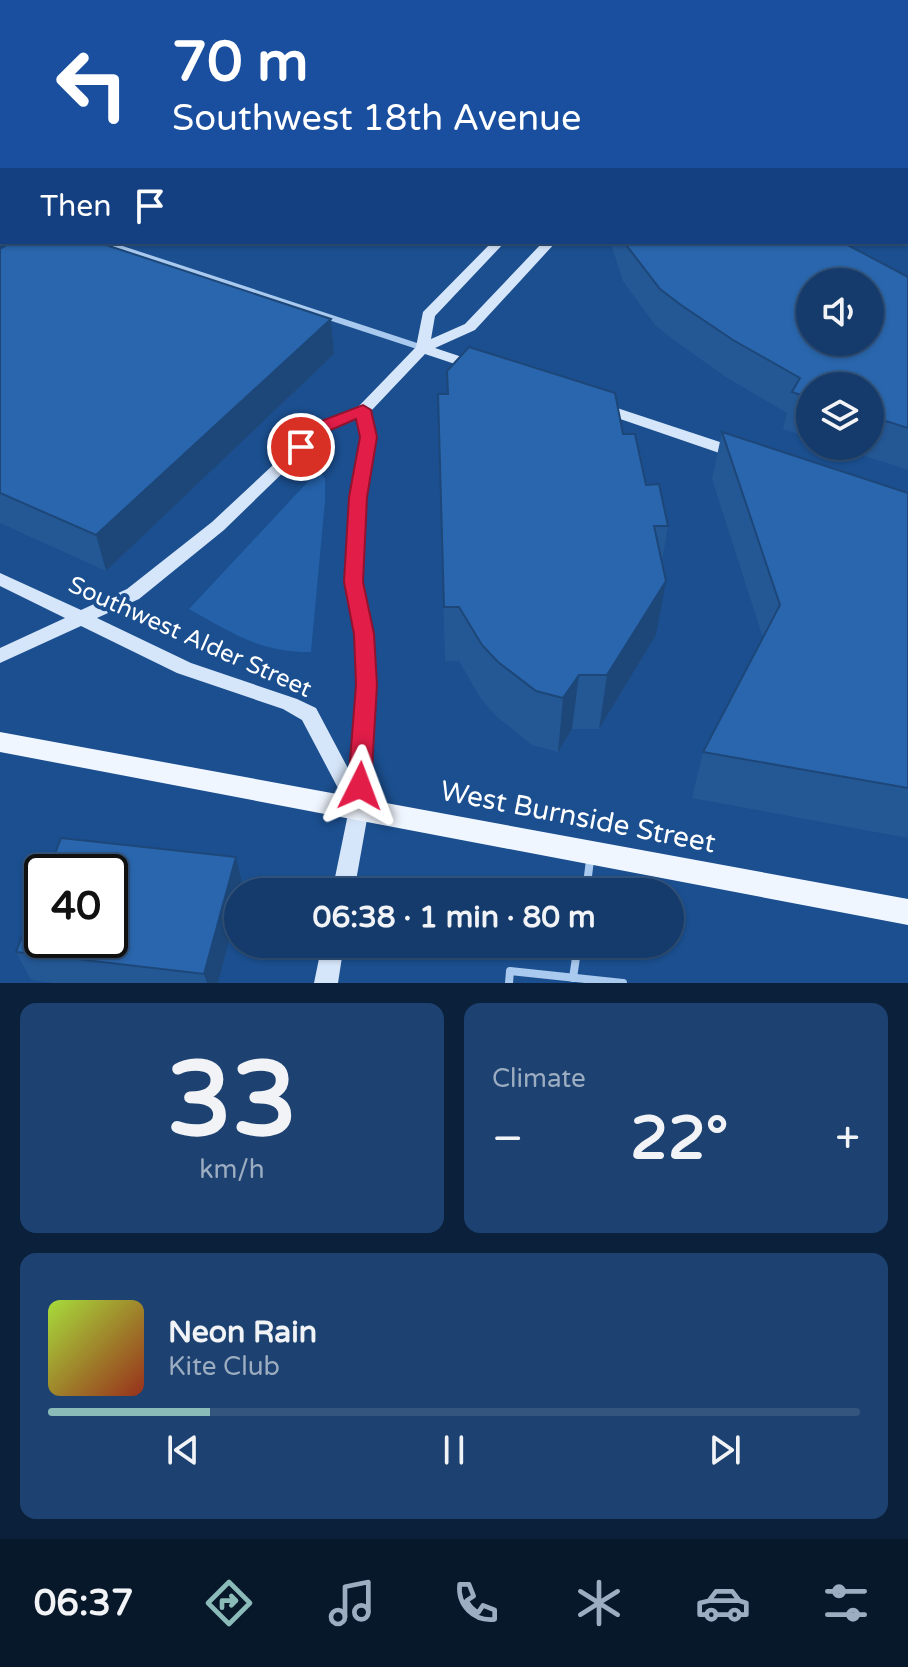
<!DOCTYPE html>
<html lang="en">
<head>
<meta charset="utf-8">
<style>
	:root { --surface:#143b6b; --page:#1d4271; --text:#f1f3f6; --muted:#9dadc1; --line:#33557e; --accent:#8bbbb9 }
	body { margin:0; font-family:"Varela Round",sans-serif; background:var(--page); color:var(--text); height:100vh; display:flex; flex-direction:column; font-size:30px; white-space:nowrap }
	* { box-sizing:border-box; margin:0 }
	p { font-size:26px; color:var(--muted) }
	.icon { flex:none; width:44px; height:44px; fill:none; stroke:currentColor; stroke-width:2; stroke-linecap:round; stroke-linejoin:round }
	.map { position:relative; height:983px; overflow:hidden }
	.side { display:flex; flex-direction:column; gap:20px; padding:20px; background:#0b203b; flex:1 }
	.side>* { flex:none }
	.top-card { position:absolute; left:0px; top:0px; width:908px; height:244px; box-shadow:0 2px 6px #0004,0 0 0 2px var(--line); background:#1a4fa0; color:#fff; overflow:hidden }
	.tools { position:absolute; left:796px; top:268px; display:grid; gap:16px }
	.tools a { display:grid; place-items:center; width:88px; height:88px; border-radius:50%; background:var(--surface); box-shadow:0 2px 6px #0004,0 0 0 2px var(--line); font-size:40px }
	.speed { position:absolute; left:24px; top:854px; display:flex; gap:16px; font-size:40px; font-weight:700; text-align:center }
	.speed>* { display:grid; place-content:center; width:104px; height:104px; border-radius:50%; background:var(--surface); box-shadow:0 2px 6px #0004,0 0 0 2px var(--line); line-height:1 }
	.speed .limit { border:4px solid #111; border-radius:12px; background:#fff; color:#111 }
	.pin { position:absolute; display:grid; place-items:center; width:68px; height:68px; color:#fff; margin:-34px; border:4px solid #fff; border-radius:50%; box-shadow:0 2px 8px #0007 }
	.me { position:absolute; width:88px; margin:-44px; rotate:3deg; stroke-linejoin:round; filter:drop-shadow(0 0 6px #0008) }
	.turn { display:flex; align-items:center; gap:28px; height:168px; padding:0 40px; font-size:36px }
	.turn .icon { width:104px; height:104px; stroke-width:2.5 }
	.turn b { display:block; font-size:56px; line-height:68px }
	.then { display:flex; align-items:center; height:76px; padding:0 40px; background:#0003; gap:16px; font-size:30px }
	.big { font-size:60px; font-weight:700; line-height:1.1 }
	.side .card { flex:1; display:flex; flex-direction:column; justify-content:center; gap:12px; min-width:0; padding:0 28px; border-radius:16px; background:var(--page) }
	.side .dial { align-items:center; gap:0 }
	.dial b { font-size:104px; line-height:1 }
	.song { display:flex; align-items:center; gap:24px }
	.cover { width:96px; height:96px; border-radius:12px; background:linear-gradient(135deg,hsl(80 70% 55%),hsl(10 70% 35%)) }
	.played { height:8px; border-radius:4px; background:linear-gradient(90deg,var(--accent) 20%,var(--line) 20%) }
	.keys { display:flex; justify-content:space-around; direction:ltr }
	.heat { display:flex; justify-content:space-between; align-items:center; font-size:44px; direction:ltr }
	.side .tiles { flex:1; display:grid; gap:20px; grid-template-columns:1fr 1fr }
	.card:last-child { grid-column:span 2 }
	.trip { position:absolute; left:224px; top:878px; width:460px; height:80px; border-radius:40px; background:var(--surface); box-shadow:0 2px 6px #0004,0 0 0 2px var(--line); font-weight:700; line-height:80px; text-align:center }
	.dock { display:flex; height:128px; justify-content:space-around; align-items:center; background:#08182b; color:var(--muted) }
	.dock .icon { width:56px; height:56px }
	.dock .selected { color:var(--accent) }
	.dock b { font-size:36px; color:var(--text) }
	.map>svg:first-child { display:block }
	.green { fill:#2461a8 }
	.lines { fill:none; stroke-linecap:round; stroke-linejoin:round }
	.lane { stroke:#a9c9ee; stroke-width:8 }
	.street { stroke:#a9c9ee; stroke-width:6 }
	.secondary { fill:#d6e6fa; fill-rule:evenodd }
	.primary { fill:#f0f6ff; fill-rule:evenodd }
	.tram { stroke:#fff; stroke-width:2 }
	.wall { fill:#245895 }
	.shaded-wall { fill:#1d4779 }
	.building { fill:#2a66ad; stroke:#1d4779; stroke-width:2; fill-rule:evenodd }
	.route { fill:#e11d48; stroke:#92132f; stroke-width:2 }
	.labels { text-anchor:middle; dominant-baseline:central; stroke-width:8; stroke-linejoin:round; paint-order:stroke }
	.street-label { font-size:24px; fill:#fff; stroke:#1b4f8f }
	.near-street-label { font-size:28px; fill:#fff; stroke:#1b4f8f }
</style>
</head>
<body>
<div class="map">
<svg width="908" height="983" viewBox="0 0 908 983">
	<rect width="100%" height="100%" fill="#1b4f8f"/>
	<!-- green -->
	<path class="green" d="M 316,473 L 322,474 L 325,479 L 325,501 L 311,652 C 258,652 233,633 189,609 Z"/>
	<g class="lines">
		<!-- lane -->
		<g class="lane">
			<polyline points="586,892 590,860"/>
			<polyline points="573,978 578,944"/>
			<polyline points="509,983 510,971 623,983"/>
		</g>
		<!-- street -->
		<polyline class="street" points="101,242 423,348"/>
		<!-- secondary -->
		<g class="secondary">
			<path d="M 492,242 L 505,242 L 435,316 L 431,339 L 465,324 L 543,242 L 556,242 L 475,330 L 435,348 L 480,363 L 482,366 L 480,369 L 470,369 L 425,354 L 371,411 L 376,437 L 366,497 L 362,582 L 373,634 L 376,685 L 369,808 L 354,892 L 332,892 L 349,809 L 302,720 L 283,709 L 177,673 L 81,626 L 0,663 L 0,648 L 65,618 L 0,586 L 0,573 L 81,610 L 127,589 L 212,522 L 317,424 L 358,407 L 416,347 L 423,312 ZM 357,418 L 360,437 L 350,497 L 344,582 L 355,634 L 358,685 L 351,774 L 316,708 L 297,699 L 191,663 L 97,618 L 139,599 L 224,530 L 327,430 Z"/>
			<polygon points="599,402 741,449 744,453 741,457 731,457 594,410 592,407 594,404"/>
			<polygon points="322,944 344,944 338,983 314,983"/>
		</g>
		<!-- primary -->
		<polygon class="primary" points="0,732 908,899 908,925 0,752"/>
		<!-- tram -->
		<polyline class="tram" points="744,2 747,0"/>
	</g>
	<!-- wall -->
	<g class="wall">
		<polygon points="0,0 699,0 697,2 2,2"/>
		<polygon points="0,210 2,242 331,319 334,354 106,571 0,523"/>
		<polygon points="612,242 842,242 908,277 908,470 834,446 870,446 870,386 810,386 810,438 783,429 787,413 726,377 675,341 655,325 623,281 612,247"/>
		<polygon points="447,371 623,434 646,485 668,526 662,561 656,635 599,729 572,729 558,752 532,745 496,716 481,699 459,661 445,661 438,394 447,394"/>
		<polygon points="722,432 908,493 908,838 692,798 703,752 763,638 712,479"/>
		<polygon points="236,857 243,887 242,892 238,892 238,906 218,983 54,983 31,980 16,952"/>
	</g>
	<!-- shaded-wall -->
	<g class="shaded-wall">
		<polygon points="0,0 28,0 29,2 2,2 2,17 0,18"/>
		<polygon points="669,0 699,0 697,2 666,2"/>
		<polygon points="908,97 908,114 906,117 906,100"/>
		<polygon points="2,133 2,174 0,175 0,134"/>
		<polygon points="2,231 2,242 30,242 0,272 0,233"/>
		<polygon points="331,319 334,354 106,571 96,535"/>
		<polygon points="666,581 656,635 599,729 607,675"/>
		<polygon points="579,675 572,729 558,752 563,698"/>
		<polygon points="236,857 243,887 242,892 238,892 238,906 218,983 207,983 204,974"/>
	</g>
	<!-- building -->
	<g class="building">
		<polygon points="139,0 669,0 666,2 148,2"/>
		<polygon points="826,0 908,0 908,97 906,100 906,2 824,2"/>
		<polygon points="0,66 2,67 2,133 0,134"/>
		<polygon points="0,210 2,211 2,231 0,233"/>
		<polygon points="11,242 97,242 331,319 96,535 0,493 0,249"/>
		<path d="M 626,242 L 842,242 L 908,277 L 908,428 L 870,416 L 870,386 L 810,386 L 810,398 L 792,392 L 800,378 L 733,340 L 681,305 L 660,289 L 627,246 ZM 810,282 L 870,282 L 870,342 L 810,342 Z"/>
		<polygon points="469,347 615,393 623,434 635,434 646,485 659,484 668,526 654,526 666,581 607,675 579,675 563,698 536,691 498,662 482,645 459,607 444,607 438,394 448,394 447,371"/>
		<polygon points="722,432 908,493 908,788 703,752 780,605"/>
		<polygon points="61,838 236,857 204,974 16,952 42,886 42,940 110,940 110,872 48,872"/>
	</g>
	<!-- route -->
	<polygon class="route" points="363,405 371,410 377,437 367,497 363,582 374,634 377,685 371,786 368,793 360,796 352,793 348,786 356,685 354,634 344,582 349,497 360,437 356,419 328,431 307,451 295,451 292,447 316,423"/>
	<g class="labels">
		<!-- street labels -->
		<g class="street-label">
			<text transform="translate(190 637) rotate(24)">Southwest Alder Street</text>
		</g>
		<!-- near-street labels -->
		<g class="near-street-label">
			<text transform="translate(578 817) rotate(11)">West Burnside Street</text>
		</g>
	</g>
</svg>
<div class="tools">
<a><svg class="icon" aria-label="sound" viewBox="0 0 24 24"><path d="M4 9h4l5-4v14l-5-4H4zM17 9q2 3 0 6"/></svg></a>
<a><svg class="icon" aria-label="layers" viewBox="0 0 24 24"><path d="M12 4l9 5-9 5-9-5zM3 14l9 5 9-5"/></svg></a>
</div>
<div class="speed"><div class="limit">40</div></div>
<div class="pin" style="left:301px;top:447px;background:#d93025"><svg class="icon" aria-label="arrive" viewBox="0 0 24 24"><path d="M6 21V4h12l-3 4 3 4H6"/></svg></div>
<svg class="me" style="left:360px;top:786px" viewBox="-20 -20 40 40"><path d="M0-17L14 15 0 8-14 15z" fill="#e11d48" stroke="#fff" stroke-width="4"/></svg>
<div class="trip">06:38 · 1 min · 80 m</div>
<div class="top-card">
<div class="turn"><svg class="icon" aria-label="left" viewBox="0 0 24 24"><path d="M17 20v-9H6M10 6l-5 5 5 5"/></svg><div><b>70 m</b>Southwest 18th Avenue</div></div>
<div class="then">Then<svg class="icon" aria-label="arrive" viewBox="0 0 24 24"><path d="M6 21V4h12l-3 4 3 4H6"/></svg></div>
</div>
</div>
<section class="side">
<div class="tiles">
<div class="card dial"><b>33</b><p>km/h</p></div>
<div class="card"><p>Climate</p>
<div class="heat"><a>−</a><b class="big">22°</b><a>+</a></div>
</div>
<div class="card">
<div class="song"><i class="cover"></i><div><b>Neon Rain</b><p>Kite Club</p></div></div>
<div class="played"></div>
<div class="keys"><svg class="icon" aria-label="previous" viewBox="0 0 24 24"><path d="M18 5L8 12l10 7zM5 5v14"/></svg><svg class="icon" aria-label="pause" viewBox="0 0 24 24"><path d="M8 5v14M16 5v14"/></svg><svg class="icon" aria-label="next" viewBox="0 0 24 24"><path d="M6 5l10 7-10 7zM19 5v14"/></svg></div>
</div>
</div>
</section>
<nav class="dock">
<b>06:37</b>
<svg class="icon selected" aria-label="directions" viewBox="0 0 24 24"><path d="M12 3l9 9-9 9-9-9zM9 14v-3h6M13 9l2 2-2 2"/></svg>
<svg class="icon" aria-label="music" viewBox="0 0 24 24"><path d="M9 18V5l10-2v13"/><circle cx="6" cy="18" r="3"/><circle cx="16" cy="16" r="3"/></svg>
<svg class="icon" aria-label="phone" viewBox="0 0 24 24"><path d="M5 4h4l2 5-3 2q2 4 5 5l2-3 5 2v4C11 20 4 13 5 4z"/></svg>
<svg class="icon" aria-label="climate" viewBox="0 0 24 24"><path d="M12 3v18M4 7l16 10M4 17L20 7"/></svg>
<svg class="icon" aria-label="car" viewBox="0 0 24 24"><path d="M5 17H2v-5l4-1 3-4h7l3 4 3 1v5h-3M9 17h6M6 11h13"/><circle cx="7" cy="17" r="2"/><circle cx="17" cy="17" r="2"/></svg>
<svg class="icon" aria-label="filters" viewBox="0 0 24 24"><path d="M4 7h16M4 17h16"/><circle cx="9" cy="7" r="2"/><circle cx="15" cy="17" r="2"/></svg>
</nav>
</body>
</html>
